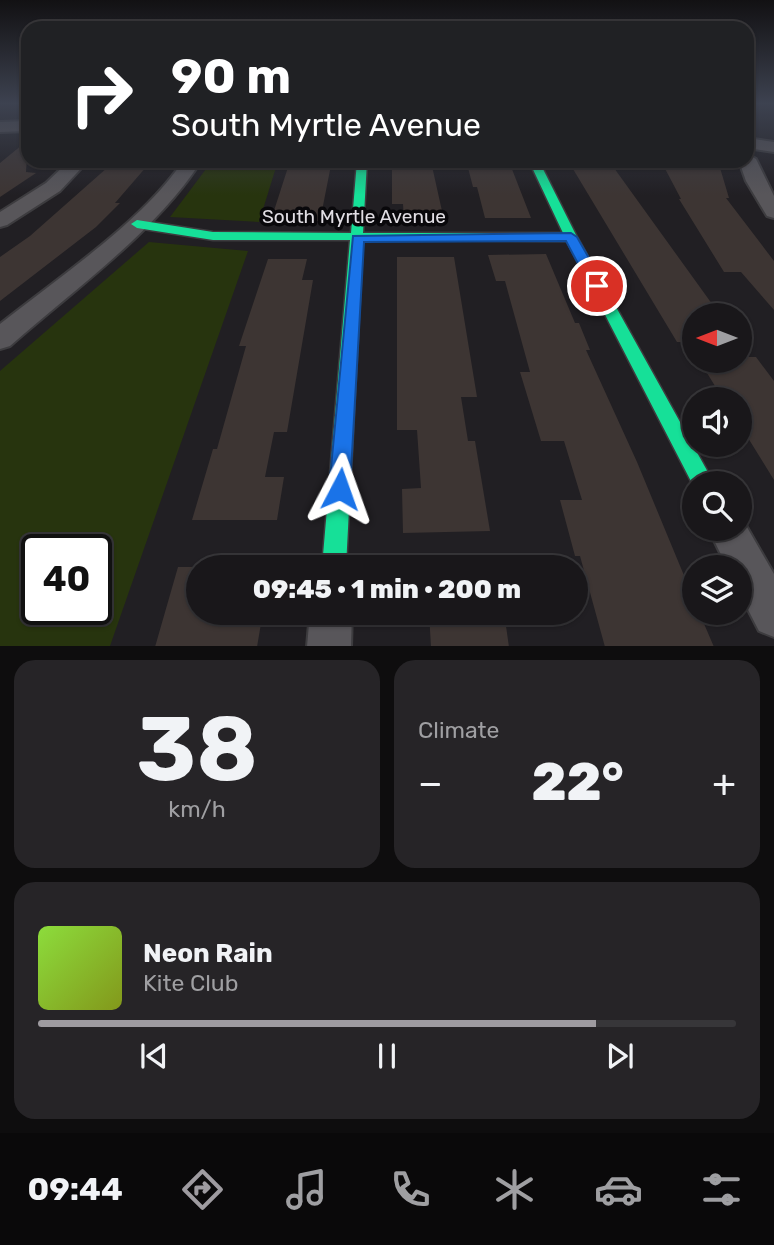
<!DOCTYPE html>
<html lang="en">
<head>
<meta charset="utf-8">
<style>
	:root { --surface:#19171a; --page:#262427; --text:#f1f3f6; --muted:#9f9fa2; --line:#373639; --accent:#9e9ba0 }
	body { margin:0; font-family:Rubik,sans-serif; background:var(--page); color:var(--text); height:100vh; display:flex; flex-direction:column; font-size:26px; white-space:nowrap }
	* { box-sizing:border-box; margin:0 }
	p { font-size:23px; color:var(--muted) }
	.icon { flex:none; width:38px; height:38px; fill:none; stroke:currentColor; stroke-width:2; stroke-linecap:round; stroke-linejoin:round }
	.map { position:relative; height:646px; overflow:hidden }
	.drawer { display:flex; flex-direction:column; gap:14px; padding:14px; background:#0e0d0e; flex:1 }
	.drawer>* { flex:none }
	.banner { position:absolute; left:21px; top:21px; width:733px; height:147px; border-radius:21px; box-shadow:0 2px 5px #0004,0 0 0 2px var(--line); background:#202124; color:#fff; overflow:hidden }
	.needle { width:46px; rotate:270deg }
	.tools { position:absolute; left:682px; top:303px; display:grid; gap:14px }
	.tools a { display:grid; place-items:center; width:70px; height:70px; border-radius:50%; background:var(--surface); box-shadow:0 2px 5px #0004,0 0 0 2px var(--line); font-size:35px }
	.speed { position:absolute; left:21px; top:534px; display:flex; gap:14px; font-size:35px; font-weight:700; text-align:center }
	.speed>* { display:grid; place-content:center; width:91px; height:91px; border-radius:50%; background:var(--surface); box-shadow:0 2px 5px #0004,0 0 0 2px var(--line); line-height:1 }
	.speed .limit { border:4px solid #111; border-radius:10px; background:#fff; color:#111 }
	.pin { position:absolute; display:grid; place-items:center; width:60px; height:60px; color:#fff; margin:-30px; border:4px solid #fff; border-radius:50%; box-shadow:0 2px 7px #0007 }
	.me { position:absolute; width:77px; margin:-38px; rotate:4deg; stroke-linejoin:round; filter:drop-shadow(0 0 5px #0008) }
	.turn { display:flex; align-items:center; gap:24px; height:147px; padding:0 35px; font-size:32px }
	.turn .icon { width:91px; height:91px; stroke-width:2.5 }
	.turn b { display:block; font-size:49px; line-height:60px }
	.big { font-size:52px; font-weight:800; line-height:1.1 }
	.drawer .widget { flex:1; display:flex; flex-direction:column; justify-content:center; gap:10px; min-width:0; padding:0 24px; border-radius:21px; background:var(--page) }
	.drawer .dial { align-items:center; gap:0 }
	.dial b { font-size:91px; line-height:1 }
	.song { display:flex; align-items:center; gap:21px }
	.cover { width:84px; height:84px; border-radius:10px; background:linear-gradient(135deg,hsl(90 70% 55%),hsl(70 70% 35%)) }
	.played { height:7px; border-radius:4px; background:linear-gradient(90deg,var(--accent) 80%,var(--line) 80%) }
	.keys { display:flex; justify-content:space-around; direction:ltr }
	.heat { display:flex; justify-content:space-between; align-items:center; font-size:38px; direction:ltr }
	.drawer .tiles { flex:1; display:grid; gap:14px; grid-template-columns:1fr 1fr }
	.widget:last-child { grid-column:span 2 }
	.trip { position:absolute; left:186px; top:555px; width:402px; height:70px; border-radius:35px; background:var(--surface); box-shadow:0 2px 5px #0004,0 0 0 2px var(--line); font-weight:800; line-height:70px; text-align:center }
	.dock { display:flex; height:112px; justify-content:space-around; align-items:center; background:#0a090a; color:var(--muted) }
	.dock .icon { width:49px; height:49px }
	.dock .current { color:var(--accent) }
	.dock b { font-size:32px; color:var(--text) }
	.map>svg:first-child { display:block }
	.green { fill:#27340e; fill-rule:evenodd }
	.building { fill:#3d3533 }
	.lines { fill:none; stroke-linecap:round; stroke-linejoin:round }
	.street-casing { stroke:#3d3c3f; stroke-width:4 }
	.fast-casing { stroke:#3d3c3f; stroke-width:3 }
	.street { fill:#58565a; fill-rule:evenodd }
	.fast { fill:#16e098; fill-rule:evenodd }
	.route { fill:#1a73e8; stroke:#114b97; stroke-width:2 }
	.labels { text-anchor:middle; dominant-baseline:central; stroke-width:7; stroke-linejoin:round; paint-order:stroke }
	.street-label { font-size:19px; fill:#e1dee4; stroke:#09080b }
</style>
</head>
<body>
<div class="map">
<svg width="774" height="647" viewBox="0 0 774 647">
	<rect width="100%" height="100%" fill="#211f23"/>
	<!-- green -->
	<g class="green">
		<polygon points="212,161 278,161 259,222 170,217"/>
		<path d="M 149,242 L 248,251 L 110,646 L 0,646 L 0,371 ZM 37,550 L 96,550 L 96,609 L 37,609 Z"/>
	</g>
	<!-- building -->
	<g class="building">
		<polygon points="28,140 26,172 36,173 0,197 0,163"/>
		<polygon points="290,161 323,161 322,165 331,165 320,221 271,220"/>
		<polygon points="577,161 609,161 720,315 695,315 695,342 677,342 573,169 581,169"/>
		<polygon points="661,161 718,161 729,198 726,198 774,261 774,310 741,272 724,272 679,199 681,199"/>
		<polygon points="121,162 146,162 142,166 147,166 115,203 120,203 96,227 0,301 0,257 30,236 108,167 116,167"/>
		<polygon points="467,164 510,164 531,218 485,218 477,187 473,187"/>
		<polygon points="392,166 432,166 444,220 404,220 403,204 392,204"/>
		<polygon points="546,254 575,323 579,323 590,350 586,350 637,462 695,602 695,612 699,612 714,647 605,647 580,556 575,556 560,500 582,500 564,441 541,441 520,372 530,372 505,281 496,281 488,255"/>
		<polygon points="397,257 454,257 477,397 461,397 468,441 475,441 490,531 403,533 402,489 421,488 417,430 397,430"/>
		<polygon points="268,259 307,259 302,280 313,280 287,432 274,432 265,477 284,477 277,520 192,520 213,449 217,449 246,346 239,346"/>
		<polygon points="740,357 756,357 774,381 774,480 740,425 740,399 723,399 699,360 740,360"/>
		<polygon points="178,567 198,567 198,612 263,612 257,647 155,647"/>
		<polygon points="429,612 504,612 509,647 431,647"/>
	</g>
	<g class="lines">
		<!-- street casing -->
		<g class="street-casing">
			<g id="street">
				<polygon points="28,121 28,131 0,132 0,122"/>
				<polygon points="747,138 774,142 774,152 747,148"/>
				<polygon points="747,154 756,159 774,196 774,218 767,216 746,181 739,161 747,161"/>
				<polygon points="69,161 88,161 60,191 7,225 0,227 0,212 46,183"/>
				<path d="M 183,161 L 201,161 C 158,230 71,292 10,346 L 0,349 L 0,324 C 58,278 143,221 183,161 Z"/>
				<polygon points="740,515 774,574 774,637 759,631 740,594 740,567 727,567 708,528 740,528"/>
				<polygon points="310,612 352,612 351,647 307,647"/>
			</g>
		</g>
		<!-- fast casing -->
		<g class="fast-casing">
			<polygon id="fast" points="357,161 367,161 363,233 563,233 529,161 539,161 577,237 714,483 695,483 695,489 567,241 363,240 346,567 322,567 350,240 213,240 137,228 131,224 137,220 213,232 351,233"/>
		</g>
		<!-- street -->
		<use href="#street" class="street"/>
		<!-- fast -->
		<use href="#fast" class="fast"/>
	</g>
	<!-- sky -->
	<linearGradient id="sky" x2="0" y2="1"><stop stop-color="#121113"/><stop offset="0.53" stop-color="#3d4250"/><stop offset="1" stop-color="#3d4250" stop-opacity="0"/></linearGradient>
	<rect width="774" height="195" fill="url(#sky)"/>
	<!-- route -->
	<polygon class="route" points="571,233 577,237 605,286 602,290 592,290 566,241 364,242 350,489 347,497 340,500 332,497 329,489 353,236"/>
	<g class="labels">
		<!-- street labels -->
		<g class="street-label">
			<text x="354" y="216">South Myrtle Avenue</text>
		</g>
	</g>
</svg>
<div class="tools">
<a><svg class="needle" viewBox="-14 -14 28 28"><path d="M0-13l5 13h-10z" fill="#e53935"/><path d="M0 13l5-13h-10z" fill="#9f9fa2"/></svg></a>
<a><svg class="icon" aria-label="sound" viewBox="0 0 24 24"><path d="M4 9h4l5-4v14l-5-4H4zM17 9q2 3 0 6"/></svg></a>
<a><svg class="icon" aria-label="search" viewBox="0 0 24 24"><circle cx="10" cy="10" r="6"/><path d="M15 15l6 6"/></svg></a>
<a><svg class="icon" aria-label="layers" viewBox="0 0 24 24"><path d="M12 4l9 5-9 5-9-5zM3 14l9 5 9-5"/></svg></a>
</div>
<div class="speed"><div class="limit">40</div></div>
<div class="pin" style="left:597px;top:286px;background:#d93025"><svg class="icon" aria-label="arrive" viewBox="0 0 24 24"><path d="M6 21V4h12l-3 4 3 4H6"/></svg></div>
<svg class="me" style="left:340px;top:489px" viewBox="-20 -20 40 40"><path d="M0-17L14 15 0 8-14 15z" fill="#1a73e8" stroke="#fff" stroke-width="4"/></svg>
<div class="trip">09:45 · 1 min · 200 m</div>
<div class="banner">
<div class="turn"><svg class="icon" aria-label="right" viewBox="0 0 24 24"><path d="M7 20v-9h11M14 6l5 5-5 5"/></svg><div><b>90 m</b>South Myrtle Avenue</div></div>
</div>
</div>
<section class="drawer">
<div class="tiles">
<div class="widget dial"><b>38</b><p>km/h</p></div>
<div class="widget"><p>Climate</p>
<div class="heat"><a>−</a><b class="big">22°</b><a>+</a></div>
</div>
<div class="widget">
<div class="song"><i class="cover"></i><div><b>Neon Rain</b><p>Kite Club</p></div></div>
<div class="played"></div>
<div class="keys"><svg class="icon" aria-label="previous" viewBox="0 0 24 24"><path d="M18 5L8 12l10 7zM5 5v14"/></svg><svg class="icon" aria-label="pause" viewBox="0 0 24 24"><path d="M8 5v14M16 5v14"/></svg><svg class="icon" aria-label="next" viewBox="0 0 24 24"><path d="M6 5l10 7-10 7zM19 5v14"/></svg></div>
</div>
</div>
</section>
<nav class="dock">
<b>09:44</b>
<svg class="icon current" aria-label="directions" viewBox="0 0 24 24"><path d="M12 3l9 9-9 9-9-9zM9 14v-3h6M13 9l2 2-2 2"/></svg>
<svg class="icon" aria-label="music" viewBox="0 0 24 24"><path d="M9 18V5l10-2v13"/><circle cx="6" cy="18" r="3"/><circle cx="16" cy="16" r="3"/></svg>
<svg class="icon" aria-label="phone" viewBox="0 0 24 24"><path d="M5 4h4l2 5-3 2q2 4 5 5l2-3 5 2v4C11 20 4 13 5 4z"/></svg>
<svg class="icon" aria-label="climate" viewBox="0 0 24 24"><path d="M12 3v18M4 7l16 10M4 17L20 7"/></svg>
<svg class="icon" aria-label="car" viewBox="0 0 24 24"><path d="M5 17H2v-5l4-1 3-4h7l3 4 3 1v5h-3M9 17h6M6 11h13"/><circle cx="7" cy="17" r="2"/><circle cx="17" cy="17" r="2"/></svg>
<svg class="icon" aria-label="filters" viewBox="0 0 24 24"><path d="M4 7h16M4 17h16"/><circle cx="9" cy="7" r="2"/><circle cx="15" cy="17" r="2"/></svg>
</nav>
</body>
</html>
